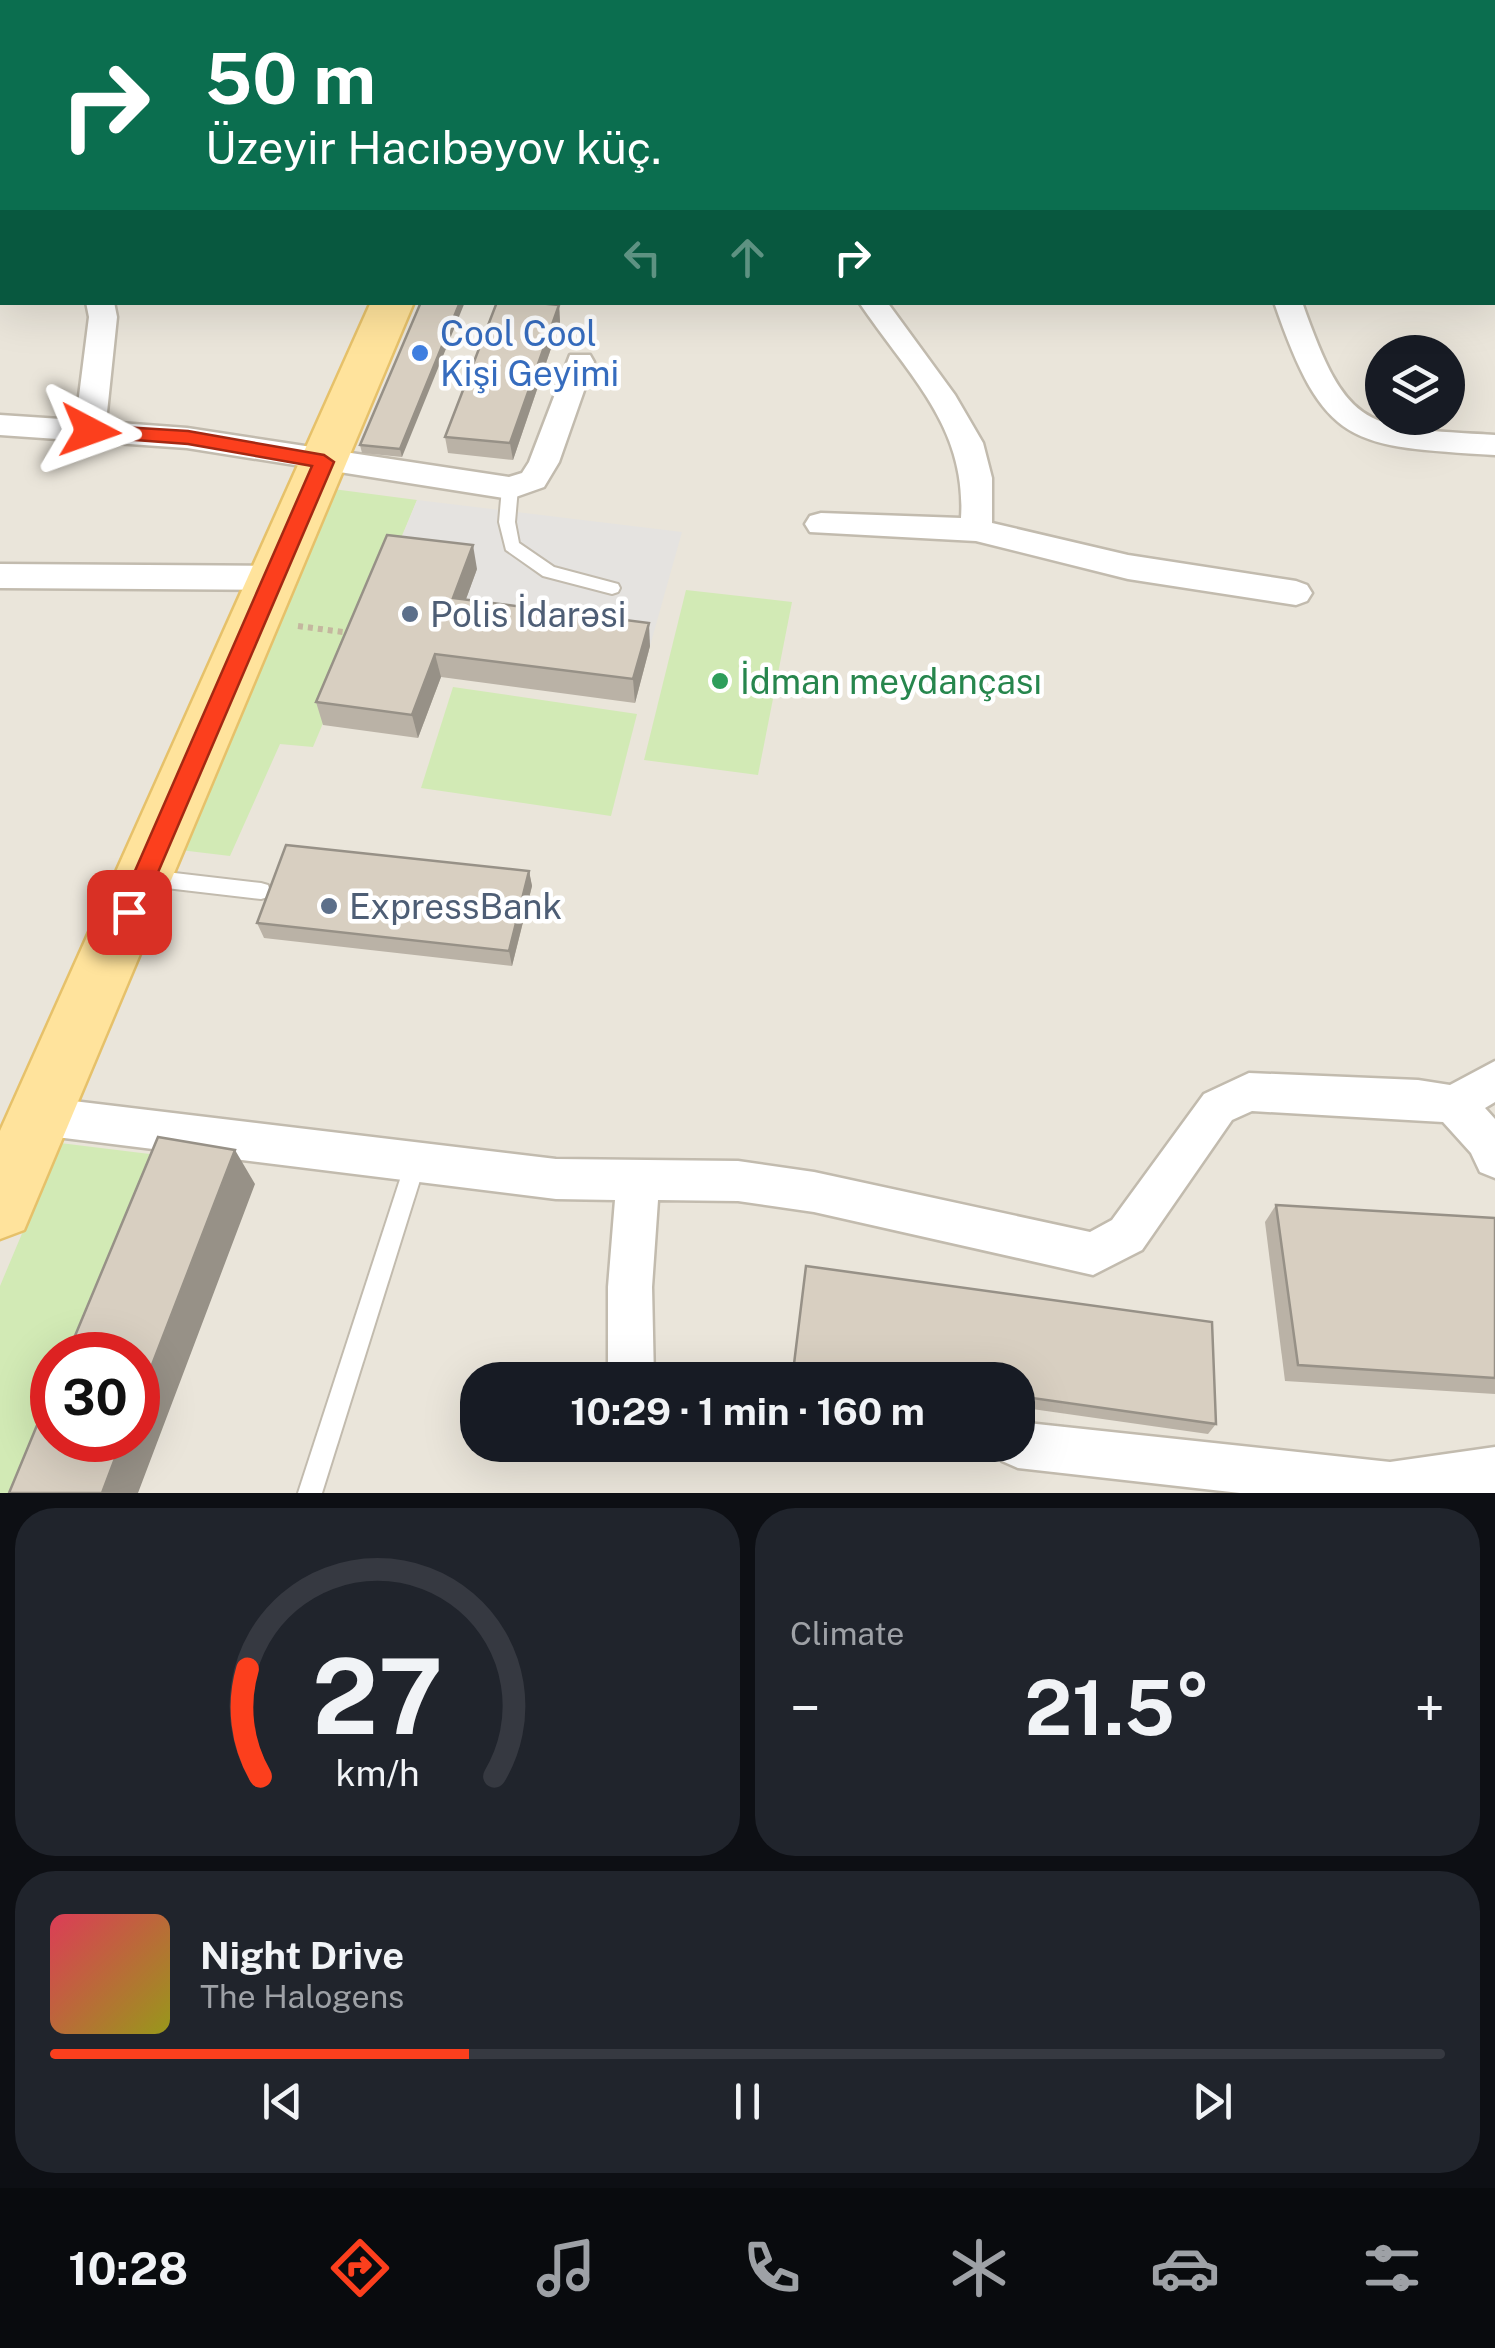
<!DOCTYPE html>
<html lang="en">
<head>
<meta charset="utf-8">
<style>
	:root { --surface:#171b24; --page:#20242c; --text:#f1f3f6; --muted:#9ea1a6; --line:#363941; --accent:#fc3f1d }
	body { margin:0; font-family:"Public Sans",sans-serif; background:var(--page); color:var(--text); height:100vh; display:flex; flex-direction:column; font-size:38px; white-space:nowrap }
	* { box-sizing:border-box; margin:0 }
	p { font-size:32px; color:var(--muted) }
	.icon { flex:none; width:55px; height:55px; fill:none; stroke:currentColor; stroke-width:2; stroke-linecap:round; stroke-linejoin:round }
	.map { position:relative; height:1493px; overflow:hidden }
	.side { display:flex; flex-direction:column; gap:15px; padding:15px; background:#0d0f14; flex:1 }
	.side>* { flex:none }
	.hud { position:absolute; left:0px; top:0px; width:1495px; height:305px; box-shadow:0 10px 40px #0002; background:#0b6e4f; color:#fff; overflow:hidden }
	.tools { position:absolute; left:1365px; top:335px; display:grid; gap:20px }
	.tools a { display:grid; place-items:center; width:100px; height:100px; border-radius:50%; background:var(--surface); box-shadow:0 10px 40px #0002; font-size:50px }
	.speed { position:absolute; left:30px; top:1332px; display:flex; gap:20px; font-size:50px; font-weight:700; text-align:center }
	.speed>* { display:grid; place-content:center; width:130px; height:130px; border-radius:50%; background:var(--surface); box-shadow:0 10px 40px #0002; line-height:1 }
	.speed .limit { border:15px solid #d22; background:#fff; color:#111 }
	.pin { position:absolute; display:grid; place-items:center; width:85px; height:85px; color:#fff; margin:-42px; border-radius:20px; box-shadow:0 5px 15px #0006 }
	.me { position:absolute; width:110px; margin:-55px; rotate:94deg; stroke-linejoin:round; filter:drop-shadow(0 0 8px #0008) }
	.turn { display:flex; align-items:center; gap:35px; height:210px; padding:0 40px; font-size:45px }
	.turn .icon { width:130px; height:130px; stroke-width:2.5 }
	.turn b { display:block; font-size:70px; line-height:85px }
	.lanes { display:flex; align-items:center; height:95px; padding:0 40px; background:#0003; justify-content:center; gap:50px; direction:ltr }
	.lanes .off { opacity:.35 }
	.big { font-size:75px; font-weight:700; line-height:1.1 }
	.side .card { flex:1; display:flex; flex-direction:column; justify-content:center; gap:15px; min-width:0; padding:0 35px; border-radius:40px; background:var(--page) }
	.side .dial { align-items:center; gap:0 }
	.dial svg { height:260px; overflow:visible; fill:none; stroke:var(--line); stroke-width:7; stroke-linecap:round; text-anchor:middle }
	.dial text { fill:var(--text); stroke:none }
	.song { display:flex; align-items:center; gap:30px }
	.cover { width:120px; height:120px; border-radius:15px; background:linear-gradient(135deg,hsl(350 70% 55%),hsl(60 70% 35%)) }
	.played { height:10px; border-radius:5px; background:linear-gradient(90deg,var(--accent) 30%,var(--line) 30%) }
	.keys { display:flex; justify-content:space-around; direction:ltr }
	.heat { display:flex; justify-content:space-between; align-items:center; font-size:55px; direction:ltr }
	.side .tiles { flex:1; display:grid; gap:15px; grid-template-columns:1fr 1fr }
	.card:last-child { grid-column:span 2 }
	.trip { position:absolute; left:460px; top:1362px; width:575px; height:100px; border-radius:40px; background:var(--surface); box-shadow:0 10px 40px #0002; font-weight:700; line-height:100px; text-align:center }
	.tabs { display:flex; height:160px; justify-content:space-around; align-items:center; background:#090b0e; color:var(--muted) }
	.tabs .icon { width:70px; height:70px }
	.tabs .selected { color:var(--accent) }
	.tabs b { font-size:45px; color:var(--text) }
	.map>svg:first-child { display:block }
	.residential { fill:#eae5da; fill-rule:evenodd }
	.green { fill:#d2eab5 }
	.parking { fill:#e5e3e0 }
	.lines { fill:none; stroke-linecap:round; stroke-linejoin:round }
	.service-casing { stroke:#c2bbae; stroke-width:4 }
	.minor-casing { stroke:#c2bbae; stroke-width:5 }
	.primary-casing { stroke:#e6c16a; stroke-width:5 }
	.path { stroke:#c4b79f; stroke-width:6; stroke-dasharray:5 5; stroke-linecap:butt }
	.service { fill:#fff; fill-rule:evenodd }
	.minor { fill:#fff; fill-rule:evenodd }
	.primary { fill:#ffe39c; fill-rule:evenodd }
	.wall { fill:#bab2a6 }
	.shaded-wall { fill:#979187 }
	.building { fill:#d8cfc1; stroke:#979187; stroke-width:2.5 }
	.route { fill:#fc3f1d; stroke:#a42913; stroke-width:2.5 }
	.shop-dot { fill:#3f7fe0; stroke:#fff; stroke-width:4 }
	.service-dot { fill:#5c6f8a; stroke:#fff; stroke-width:4 }
	.leisure-dot { fill:#2e9e5b; stroke:#fff; stroke-width:4 }
	.labels { text-anchor:middle; dominant-baseline:central; stroke-width:9; stroke-linejoin:round; paint-order:stroke }
	.shop-label { font-size:35px; fill:#366cbe; stroke:#fff; text-anchor:start }
	.service-label { font-size:35px; fill:#4e5e75; stroke:#fff; text-anchor:start }
	.leisure-label { font-size:35px; fill:#27864d; stroke:#fff; text-anchor:start }
</style>
</head>
<body>
<div class="map">
<svg width="1495" height="1493" viewBox="0 0 1495 1493">
	<rect width="100%" height="100%" fill="#f6f3ec"/>
	<!-- residential -->
	<path class="residential" d="M 0,0 L 1495,0 L 1495,1493 L 0,1493 ZM 2,2 L 1492,2 L 1492,302 L 2,302 ZM 1382,352 L 1448,352 L 1448,418 L 1382,418 ZM 52,1355 L 138,1355 L 138,1440 L 52,1440 ZM 478,1380 L 1018,1380 L 1018,1445 L 478,1445 Z"/>
	<!-- green -->
	<g class="green">
		<polygon points="333,489 417,500 313,747 280,744 230,856 180,850"/>
		<polygon points="686,590 792,602 758,775 644,760"/>
		<polygon points="453,687 637,714 611,816 421,788"/>
		<polygon points="60,1143 166,1156 83,1355 52,1355 52,1428 26,1493 0,1493 0,1286"/>
	</g>
	<!-- parking -->
	<polygon class="parking" points="417,500 682,532 650,646 458,621 393,559"/>
	<g class="lines">
		<!-- service casing -->
		<g class="service-casing">
			<g id="service">
				<polygon points="510,483 518,488 515,522 519,543 554,567 618,584 620,588 618,592 612,594 543,576 506,550 499,522 502,488"/>
				<polygon points="149,870 261,883 268,885 270,891 268,897 261,899 149,886 142,884 140,878 142,872"/>
				<polygon points="416,1151 423,1154 426,1161 322,1493 298,1493 406,1161 409,1154"/>
			</g>
		</g>
		<!-- minor casing -->
		<g class="minor-casing">
			<g id="minor">
				<polygon points="618,0 659,0 660,2 619,2"/>
				<polygon points="86,302 114,302 117,317 106,422 187,428 509,477 522,473 529,462 570,355 590,355 594,362 559,462 544,487 510,499 187,448 0,435 0,415 76,420 89,317"/>
				<path d="M 859,302 L 887,302 L 955,395 L 983,443 L 992,478 L 992,523 L 1128,555 L 1296,581 L 1307,585 L 1312,593 L 1307,601 L 1296,605 L 1128,579 L 976,541 L 810,532 L 805,524 L 810,516 L 821,513 L 961,518 C 967,426 907,374 859,302 Z"/>
				<path d="M 1274,302 L 1302,302 C 1348,433 1365,427 1495,435 L 1495,455 C 1351,446 1324,448 1274,302 Z"/>
				<polygon points="0,564 274,566 285,570 290,578 285,586 274,590 0,588"/>
				<polygon points="1495,1061 1495,1102 1485,1108 1495,1119 1495,1178 1480,1172 1471,1153 1443,1122 1252,1111 1232,1120 1142,1250 1093,1275 814,1212 738,1201 658,1200 652,1287 654,1380 608,1380 608,1287 615,1200 556,1199 40,1135 25,1129 19,1116 25,1103 40,1097 556,1159 738,1161 814,1172 1090,1232 1112,1220 1204,1094 1249,1073 1418,1080 1450,1085"/>
				<polygon points="1018,1422 1390,1462 1495,1447 1495,1493 1240,1493 1018,1468 1002,1461 995,1445 1018,1445"/>
			</g>
		</g>
		<!-- primary casing -->
		<g class="primary-casing">
			<polygon id="primary" points="371,302 414,302 24,1230 0,1239 0,1131"/>
		</g>
		<!-- path -->
		<polyline class="path" points="298,626 350,633"/>
		<!-- service -->
		<use href="#service" class="service"/>
		<!-- minor -->
		<use href="#minor" class="minor"/>
		<!-- primary -->
		<use href="#primary" class="primary"/>
	</g>
	<!-- wall -->
	<g class="wall">
		<polygon points="1239,0 1358,0 1367,2 1248,2"/>
		<polygon points="1364,0 1495,0 1495,70 1492,69 1492,2 1372,2"/>
		<polygon points="421,302 402,457 362,453 360,445"/>
		<polygon points="559,305 560,322 513,460 448,453 445,437"/>
		<polygon points="477,569 466,599 650,646 635,703 441,677 418,738 323,725 316,702"/>
		<polygon points="529,871 532,886 512,966 264,938 257,923"/>
		<polygon points="1276,1205 1495,1218 1495,1394 1285,1381 1265,1222"/>
		<polygon points="806,1266 1216,1424 1208,1434 1018,1407 1018,1380 830,1380 793,1375"/>
	</g>
	<!-- shaded-wall -->
	<g class="shaded-wall">
		<polygon points="460,302 465,302 402,457 400,449"/>
		<polygon points="559,305 560,322 513,460 510,443"/>
		<polygon points="473,545 477,569 458,621 453,598"/>
		<polygon points="649,623 650,646 635,703 633,679"/>
		<polygon points="435,654 441,677 418,738 412,715"/>
		<polygon points="529,871 532,886 512,966 509,951"/>
		<polygon points="235,1150 255,1184 138,1493 102,1493 122,1440 138,1440 138,1401"/>
	</g>
	<!-- building -->
	<g class="building">
		<polygon points="554,0 564,0 580,1 553,2"/>
		<polygon points="1271,0 1358,0 1367,2 1281,2"/>
		<polygon points="1394,0 1495,0 1495,61 1492,60 1492,2 1402,2"/>
		<polygon points="421,302 460,302 400,449 360,445"/>
		<polygon points="497,302 527,302 559,305 510,443 445,437"/>
		<polygon points="387,535 473,545 453,598 649,623 633,679 435,654 412,715 316,702"/>
		<polygon points="286,845 529,871 509,951 257,923"/>
		<polygon points="158,1137 235,1150 138,1401 138,1355 67,1355"/>
		<polygon points="1276,1205 1495,1218 1495,1378 1298,1365"/>
		<polygon points="806,1266 1212,1322 1216,1424 1018,1396 1018,1380 904,1380 794,1364"/>
		<polygon points="52,1389 52,1440 122,1440 102,1493 9,1493"/>
	</g>
	<!-- route -->
	<polygon class="route" points="90,425 188,431 324,455 334,462 141,912 138,919 129,922 120,919 117,912 312,466 188,444 83,436 80,431"/>
	<!-- markers -->
	<circle class="shop-dot" cx="420" cy="353" r="10"/>
	<g class="service-dot">
		<circle cx="410" cy="614" r="10"/>
		<circle cx="329" cy="906" r="10"/>
	</g>
	<circle class="leisure-dot" cx="720" cy="681" r="10"/>
	<g class="labels">
		<!-- shop labels -->
		<g class="shop-label">
			<text x="440" y="333">Cool Cool<tspan x="440" dy="40">Kişi Geyimi</tspan></text>
		</g>
		<!-- service labels -->
		<g class="service-label">
			<text x="430" y="614">Polis İdarəsi</text>
			<text x="349" y="906">ExpressBank</text>
		</g>
		<!-- leisure labels -->
		<g class="leisure-label">
			<text x="740" y="681">İdman meydançası</text>
		</g>
	</g>
</svg>
<div class="tools">
<a><svg class="icon" aria-label="layers" viewBox="0 0 24 24"><path d="M12 4l9 5-9 5-9-5zM3 14l9 5 9-5"/></svg></a>
</div>
<div class="speed"><div class="limit">30</div></div>
<div class="pin" style="left:129px;top:912px;background:#d93025"><svg class="icon" aria-label="arrive" viewBox="0 0 24 24"><path d="M6 21V4h12l-3 4 3 4H6"/></svg></div>
<svg class="me" style="left:90px;top:431px" viewBox="-20 -20 40 40"><path d="M0-17L14 15 0 8-14 15z" fill="#fc3f1d" stroke="#fff" stroke-width="4"/></svg>
<div class="trip">10:29 · 1 min · 160 m</div>
<div class="hud">
<div class="turn"><svg class="icon" aria-label="right" viewBox="0 0 24 24"><path d="M7 20v-9h11M14 6l5 5-5 5"/></svg><div><b>50 m</b>Üzeyir Hacıbəyov küç.</div></div>
<div class="lanes"><svg class="icon off" aria-label="left" viewBox="0 0 24 24"><path d="M17 20v-9H6M10 6l-5 5 5 5"/></svg><svg class="icon off" aria-label="ahead" viewBox="0 0 24 24"><path d="M12 20V5M6 11l6-6 6 6"/></svg><svg class="icon" aria-label="right" viewBox="0 0 24 24"><path d="M7 20v-9h11M14 6l5 5-5 5"/></svg></div>
</div>
</div>
<section class="side">
<div class="tiles">
<div class="card dial"><svg viewBox="0 0 100 80">
<path d="M14 69A42 42 0 1 1 86 69"/>
<path d="M14 69A42 42 0 0 1 10 36" stroke="#fc3f1d"/>
<text x="50" y="56" font-size="32" font-weight="700">27</text>
<text x="50" y="72" font-size="11">km/h</text>
</svg></div>
<div class="card"><p>Climate</p>
<div class="heat"><a>−</a><b class="big">21.5°</b><a>+</a></div>
</div>
<div class="card">
<div class="song"><i class="cover"></i><div><b>Night Drive</b><p>The Halogens</p></div></div>
<div class="played"></div>
<div class="keys"><svg class="icon" aria-label="previous" viewBox="0 0 24 24"><path d="M18 5L8 12l10 7zM5 5v14"/></svg><svg class="icon" aria-label="pause" viewBox="0 0 24 24"><path d="M8 5v14M16 5v14"/></svg><svg class="icon" aria-label="next" viewBox="0 0 24 24"><path d="M6 5l10 7-10 7zM19 5v14"/></svg></div>
</div>
</div>
</section>
<nav class="tabs">
<b>10:28</b>
<svg class="icon selected" aria-label="directions" viewBox="0 0 24 24"><path d="M12 3l9 9-9 9-9-9zM9 14v-3h6M13 9l2 2-2 2"/></svg>
<svg class="icon" aria-label="music" viewBox="0 0 24 24"><path d="M9 18V5l10-2v13"/><circle cx="6" cy="18" r="3"/><circle cx="16" cy="16" r="3"/></svg>
<svg class="icon" aria-label="phone" viewBox="0 0 24 24"><path d="M5 4h4l2 5-3 2q2 4 5 5l2-3 5 2v4C11 20 4 13 5 4z"/></svg>
<svg class="icon" aria-label="climate" viewBox="0 0 24 24"><path d="M12 3v18M4 7l16 10M4 17L20 7"/></svg>
<svg class="icon" aria-label="car" viewBox="0 0 24 24"><path d="M5 17H2v-5l4-1 3-4h7l3 4 3 1v5h-3M9 17h6M6 11h13"/><circle cx="7" cy="17" r="2"/><circle cx="17" cy="17" r="2"/></svg>
<svg class="icon" aria-label="filters" viewBox="0 0 24 24"><path d="M4 7h16M4 17h16"/><circle cx="9" cy="7" r="2"/><circle cx="15" cy="17" r="2"/></svg>
</nav>
</body>
</html>
